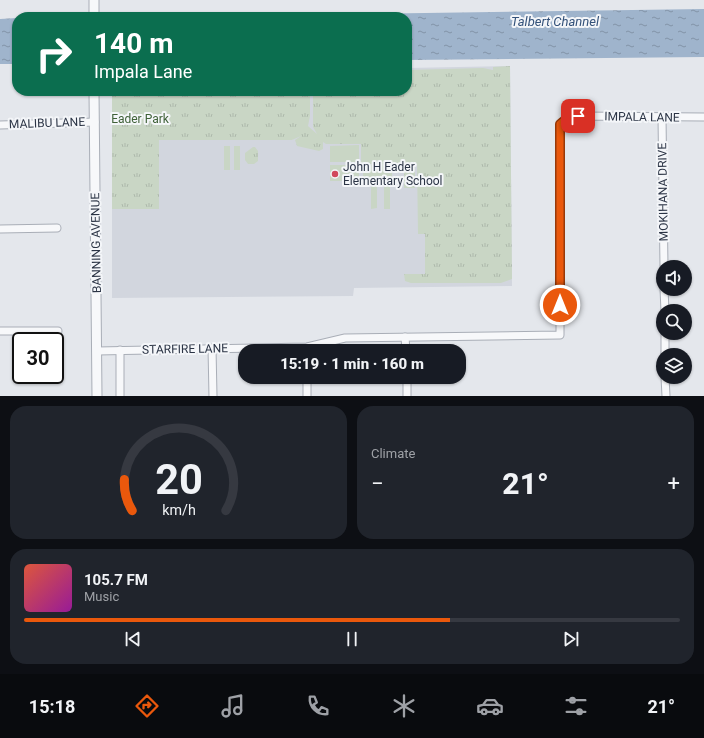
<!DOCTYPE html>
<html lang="en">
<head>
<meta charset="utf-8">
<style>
	:root { --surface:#171b24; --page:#20242c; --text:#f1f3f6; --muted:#9ea1a6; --line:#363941; --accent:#ea580c }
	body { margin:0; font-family:Roboto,sans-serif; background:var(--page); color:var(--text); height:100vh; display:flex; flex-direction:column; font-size:15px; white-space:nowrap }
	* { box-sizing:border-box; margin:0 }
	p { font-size:13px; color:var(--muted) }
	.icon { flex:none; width:22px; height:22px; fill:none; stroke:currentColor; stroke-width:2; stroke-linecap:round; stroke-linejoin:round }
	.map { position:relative; height:396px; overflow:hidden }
	.drawer { display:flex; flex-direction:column; gap:10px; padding:10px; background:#0d0f14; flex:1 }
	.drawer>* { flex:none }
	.banner { position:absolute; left:12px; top:12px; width:400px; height:84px; border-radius:16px; box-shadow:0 1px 3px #0004; background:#0b6e4f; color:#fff; overflow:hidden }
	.buttons { position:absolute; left:656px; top:260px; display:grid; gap:8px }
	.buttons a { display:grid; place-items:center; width:36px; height:36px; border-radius:50%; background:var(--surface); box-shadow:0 1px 3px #0004; font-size:20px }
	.speed { position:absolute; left:12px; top:332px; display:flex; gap:8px; font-size:20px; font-weight:700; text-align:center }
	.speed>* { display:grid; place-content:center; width:52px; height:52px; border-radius:50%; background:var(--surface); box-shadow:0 1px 3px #0004; line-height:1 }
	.speed .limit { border:2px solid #111; border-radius:6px; background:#fff; color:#111 }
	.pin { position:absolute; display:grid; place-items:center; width:34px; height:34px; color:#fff; margin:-17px; border-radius:8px; box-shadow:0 2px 6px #0006 }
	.me { position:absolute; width:44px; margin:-22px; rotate:0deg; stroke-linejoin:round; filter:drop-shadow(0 0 3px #0008) }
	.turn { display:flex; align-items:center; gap:14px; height:84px; padding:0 16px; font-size:18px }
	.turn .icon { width:52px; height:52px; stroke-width:2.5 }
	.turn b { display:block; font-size:28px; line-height:34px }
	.big { font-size:30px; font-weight:800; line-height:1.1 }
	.drawer .tile { flex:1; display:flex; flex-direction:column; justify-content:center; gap:6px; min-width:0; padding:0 14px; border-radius:16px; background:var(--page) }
	.drawer .dial { align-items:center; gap:0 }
	.dial svg { height:104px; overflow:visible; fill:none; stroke:var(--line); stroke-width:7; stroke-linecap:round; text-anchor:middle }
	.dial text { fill:var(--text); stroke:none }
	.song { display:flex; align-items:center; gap:12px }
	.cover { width:48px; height:48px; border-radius:6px; background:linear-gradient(135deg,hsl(10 70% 55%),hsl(300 70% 35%)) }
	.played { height:4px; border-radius:2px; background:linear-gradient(90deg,var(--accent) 65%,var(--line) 65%) }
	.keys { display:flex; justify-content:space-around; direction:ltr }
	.heat { display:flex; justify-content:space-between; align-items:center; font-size:22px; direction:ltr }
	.drawer .tiles { flex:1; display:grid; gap:10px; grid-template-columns:1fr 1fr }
	.tile:last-child { grid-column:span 2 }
	.trip { position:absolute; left:238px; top:344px; width:228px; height:40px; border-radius:16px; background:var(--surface); box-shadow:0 1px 3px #0004; font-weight:800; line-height:40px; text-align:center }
	.tab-bar { display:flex; height:64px; justify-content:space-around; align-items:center; background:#090b0e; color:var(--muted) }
	.tab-bar .icon { width:28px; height:28px }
	.tab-bar .selected { color:var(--accent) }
	.tab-bar b { font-size:18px; color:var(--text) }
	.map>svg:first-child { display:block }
	.built { fill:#d2d6de }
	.grass { fill:url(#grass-tufts) }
	.garden { fill:#c9d6c5 }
	.water { fill:url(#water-ripples) }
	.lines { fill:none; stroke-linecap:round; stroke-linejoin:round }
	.minor-casing { stroke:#a9aeb7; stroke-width:9 }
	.tertiary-casing { stroke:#a9aeb7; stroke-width:11 }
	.minor { stroke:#f7f8fa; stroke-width:7 }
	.tertiary { stroke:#f7f8fa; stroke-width:9 }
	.route-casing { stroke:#983908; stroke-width:10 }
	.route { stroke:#ea580c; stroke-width:7 }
	.poi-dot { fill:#d1495b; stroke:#f4f6f9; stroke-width:1.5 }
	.labels { text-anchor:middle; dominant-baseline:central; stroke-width:4; stroke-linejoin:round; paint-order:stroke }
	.street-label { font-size:12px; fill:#2b3445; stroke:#f4f6f9 }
	.park-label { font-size:12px; fill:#3f6138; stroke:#f4f6f9 }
	.poi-label { font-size:12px; fill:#2b3445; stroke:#f4f6f9; text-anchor:start }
	.water-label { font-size:13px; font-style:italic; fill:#34527a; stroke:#f4f6f9 }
</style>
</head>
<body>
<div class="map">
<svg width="704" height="396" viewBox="0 0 704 396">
	<defs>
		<pattern id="grass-tufts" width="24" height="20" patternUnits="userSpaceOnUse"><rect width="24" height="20" fill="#c9d6c5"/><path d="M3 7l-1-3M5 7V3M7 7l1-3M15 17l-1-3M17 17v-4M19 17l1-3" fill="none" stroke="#adb8ab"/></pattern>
		<pattern id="water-ripples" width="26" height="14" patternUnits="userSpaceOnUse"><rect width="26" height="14" fill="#9fb4cc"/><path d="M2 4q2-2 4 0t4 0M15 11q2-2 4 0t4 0" fill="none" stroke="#8293a7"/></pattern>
	</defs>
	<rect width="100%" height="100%" fill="#e4e7ec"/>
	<!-- built -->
	<polygon class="built" points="510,66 512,286 354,288 353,296 112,298 112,209 159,209 158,140 292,140 310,116 310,91 407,91 407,68"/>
	<!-- grass -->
	<g class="grass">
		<polygon points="510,66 512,279 501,283 411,283 405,281 404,274 425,274 425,234 418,234 417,164 361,164 361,144 326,144 323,142 323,149 319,151 297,146 295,140 301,136 292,140 159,140 159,209 112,209 112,91 310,91 310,116 308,126 317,134 313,127 313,91 407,91 407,70 483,68 493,70 493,67"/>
		<polygon points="253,147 255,147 258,151 258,161 254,164 248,164 245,160 245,153"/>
		<rect x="404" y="165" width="11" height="23"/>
	</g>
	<!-- garden -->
	<g class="garden">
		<polygon points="359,145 359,162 330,162 330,146"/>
		<rect x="224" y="146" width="6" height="24"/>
		<rect x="234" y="146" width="6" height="24"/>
		<polygon points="392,164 392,181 363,181 363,165"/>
		<rect x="330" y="165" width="29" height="16"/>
		<polygon points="371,185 377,185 377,208 371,209"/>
		<rect x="384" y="185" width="6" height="24"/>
	</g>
	<!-- water -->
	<g class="water">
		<polygon points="704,9 704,57 407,60 407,17 155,17"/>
		<polygon points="17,18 17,64 0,64 0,19"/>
	</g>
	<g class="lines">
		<!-- minor casing -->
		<g class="minor-casing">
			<g id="minor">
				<polyline points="662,117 664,267"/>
				<polyline points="0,125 95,122"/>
				<polyline points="0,229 57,228"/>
				<polyline points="664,289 665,311"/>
				<polyline points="0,331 58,331"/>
				<polyline points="665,333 665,355"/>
				<polyline points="405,337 406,351"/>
				<polyline points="212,348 213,396"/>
				<polyline points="120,350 120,396"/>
				<polyline points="97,351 307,347 345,338 560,335 560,125 566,119 578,116 704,117"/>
				<polyline points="307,377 307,396"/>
				<polyline points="407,377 407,396"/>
				<polyline points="665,377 666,396"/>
			</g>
		</g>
		<!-- tertiary casing -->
		<g class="tertiary-casing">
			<g id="tertiary">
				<polyline points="94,0 94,17"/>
				<polyline points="94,91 97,396"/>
			</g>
		</g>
		<!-- minor -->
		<use href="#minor" class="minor"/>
		<!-- tertiary -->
		<use href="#tertiary" class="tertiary"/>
	</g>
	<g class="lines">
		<!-- route casing -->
		<g class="route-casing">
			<polyline id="route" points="560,305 560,124 566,119 578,116"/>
		</g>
		<!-- route -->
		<use href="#route" class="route"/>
	</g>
	<!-- markers -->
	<circle class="poi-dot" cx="335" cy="174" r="4"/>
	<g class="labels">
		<!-- street labels -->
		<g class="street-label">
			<text transform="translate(642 117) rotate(1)">IMPALA LANE</text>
			<text transform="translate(47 123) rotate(-2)">MALIBU LANE</text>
			<text transform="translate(663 192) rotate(-91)">MOKIHANA DRIVE</text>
			<text transform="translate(96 243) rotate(-91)">BANNING AVENUE</text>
			<text transform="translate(185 349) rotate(-1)">STARFIRE LANE</text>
		</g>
		<!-- park labels -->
		<g class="park-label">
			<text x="140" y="119">Eader Park</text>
		</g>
		<!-- poi labels -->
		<g class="poi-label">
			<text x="343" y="167">John H Eader<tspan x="343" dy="14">Elementary School</tspan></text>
		</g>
		<!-- water labels -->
		<g class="water-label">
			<text x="555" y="21">Talbert Channel</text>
		</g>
	</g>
</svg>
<div class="buttons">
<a><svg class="icon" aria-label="sound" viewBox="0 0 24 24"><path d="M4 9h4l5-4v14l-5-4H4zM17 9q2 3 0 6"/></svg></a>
<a><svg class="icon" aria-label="search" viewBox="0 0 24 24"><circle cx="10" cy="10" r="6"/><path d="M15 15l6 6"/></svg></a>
<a><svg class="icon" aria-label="layers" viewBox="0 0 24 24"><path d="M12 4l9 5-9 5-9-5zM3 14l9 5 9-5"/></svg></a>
</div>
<div class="speed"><div class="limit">30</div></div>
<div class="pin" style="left:578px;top:116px;background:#d93025"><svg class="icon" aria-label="arrive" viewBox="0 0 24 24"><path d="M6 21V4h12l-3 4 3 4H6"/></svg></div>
<svg class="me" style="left:560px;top:305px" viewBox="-20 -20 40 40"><circle r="17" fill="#ea580c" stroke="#fff" stroke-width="3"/><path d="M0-11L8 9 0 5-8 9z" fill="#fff"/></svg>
<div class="trip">15:19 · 1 min · 160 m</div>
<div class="banner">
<div class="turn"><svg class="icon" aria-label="right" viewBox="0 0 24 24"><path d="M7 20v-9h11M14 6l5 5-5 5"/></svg><div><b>140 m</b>Impala Lane</div></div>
</div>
</div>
<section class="drawer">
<div class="tiles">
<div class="tile dial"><svg viewBox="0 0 100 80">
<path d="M14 69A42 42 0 1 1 86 69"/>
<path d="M14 69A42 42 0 0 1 8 45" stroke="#ea580c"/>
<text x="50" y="56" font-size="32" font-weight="700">20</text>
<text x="50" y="72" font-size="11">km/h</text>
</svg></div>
<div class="tile"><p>Climate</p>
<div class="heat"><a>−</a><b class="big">21°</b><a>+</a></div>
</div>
<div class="tile">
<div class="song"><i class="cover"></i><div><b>105.7 FM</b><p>Music</p></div></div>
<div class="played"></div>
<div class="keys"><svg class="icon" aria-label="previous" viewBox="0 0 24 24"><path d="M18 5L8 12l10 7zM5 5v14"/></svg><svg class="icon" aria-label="pause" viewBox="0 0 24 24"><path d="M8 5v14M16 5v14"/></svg><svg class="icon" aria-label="next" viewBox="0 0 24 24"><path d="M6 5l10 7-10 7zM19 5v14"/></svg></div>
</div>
</div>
</section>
<nav class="tab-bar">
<b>15:18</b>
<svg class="icon selected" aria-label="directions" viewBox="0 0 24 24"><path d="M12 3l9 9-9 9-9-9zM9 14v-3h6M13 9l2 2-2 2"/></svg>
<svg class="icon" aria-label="music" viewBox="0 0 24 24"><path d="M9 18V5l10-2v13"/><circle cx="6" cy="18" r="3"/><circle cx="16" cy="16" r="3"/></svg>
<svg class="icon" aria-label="phone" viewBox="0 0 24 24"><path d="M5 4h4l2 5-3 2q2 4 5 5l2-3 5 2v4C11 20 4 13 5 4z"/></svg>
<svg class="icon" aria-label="climate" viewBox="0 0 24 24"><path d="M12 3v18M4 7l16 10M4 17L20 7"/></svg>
<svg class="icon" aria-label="car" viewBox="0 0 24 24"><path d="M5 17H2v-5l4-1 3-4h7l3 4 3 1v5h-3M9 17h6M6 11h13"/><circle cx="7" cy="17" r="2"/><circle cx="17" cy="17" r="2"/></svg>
<svg class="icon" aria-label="filters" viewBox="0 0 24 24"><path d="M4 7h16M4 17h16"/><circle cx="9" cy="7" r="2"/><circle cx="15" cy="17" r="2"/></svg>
<b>21°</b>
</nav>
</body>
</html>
